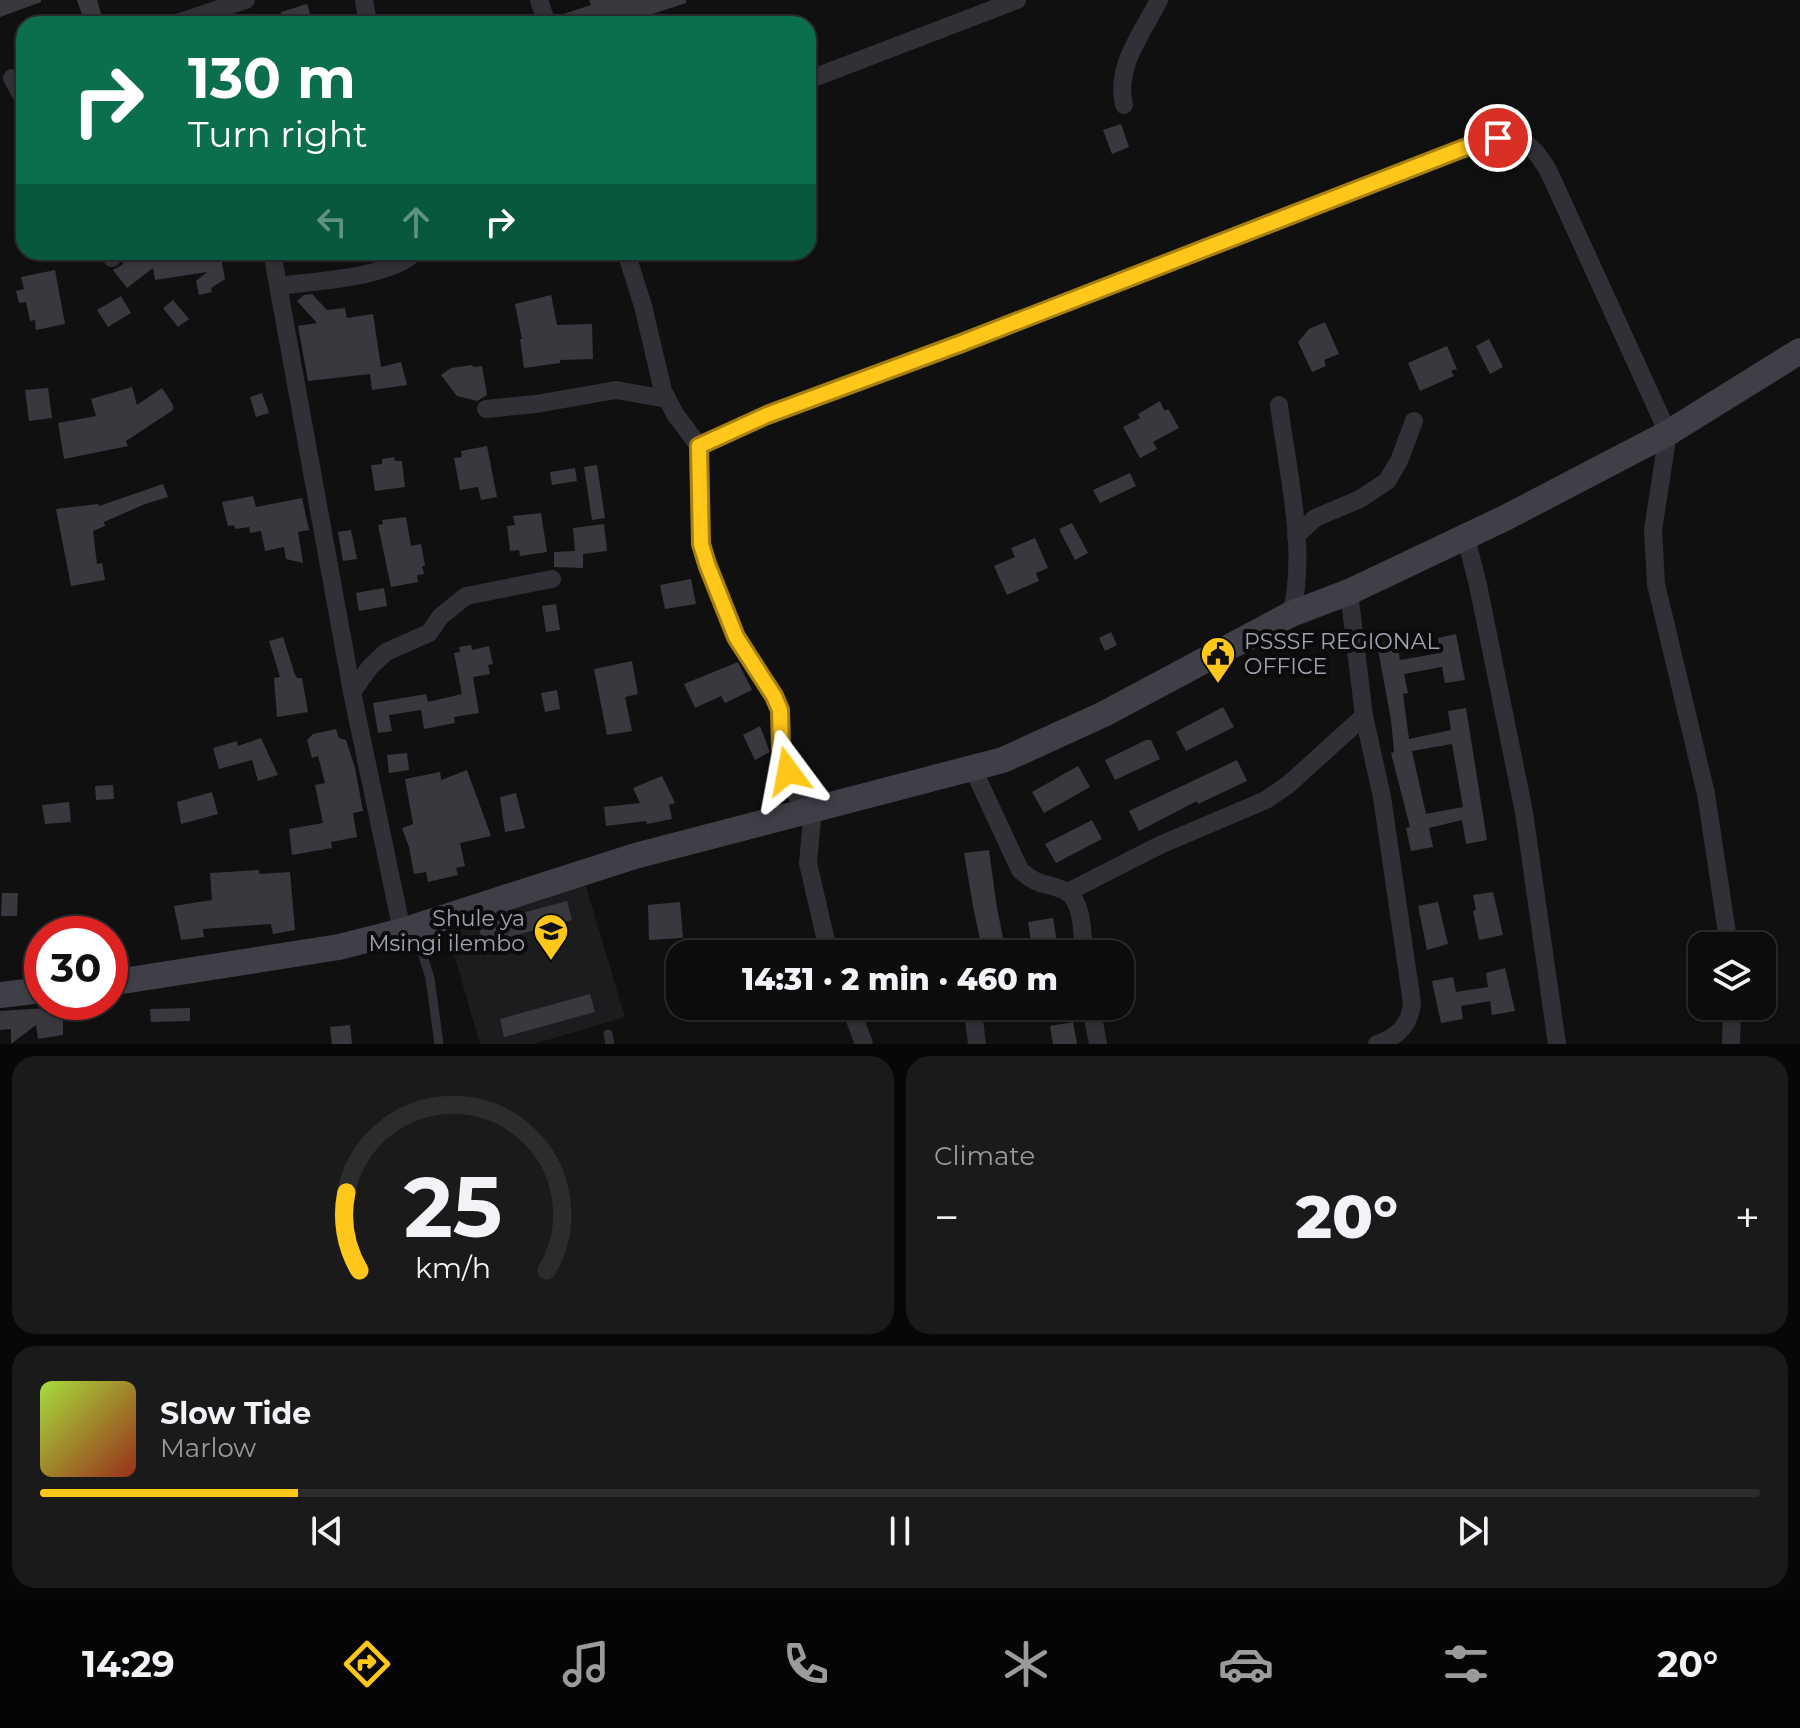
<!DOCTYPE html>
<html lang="en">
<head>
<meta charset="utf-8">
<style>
	:root { --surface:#0c0c0d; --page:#1a1a1b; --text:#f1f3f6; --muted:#9a9b9d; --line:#2c2c2e; --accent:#ffc71a }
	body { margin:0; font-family:Montserrat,sans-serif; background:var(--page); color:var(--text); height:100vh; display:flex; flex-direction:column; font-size:30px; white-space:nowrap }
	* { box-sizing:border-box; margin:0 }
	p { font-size:26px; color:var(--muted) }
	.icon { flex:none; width:44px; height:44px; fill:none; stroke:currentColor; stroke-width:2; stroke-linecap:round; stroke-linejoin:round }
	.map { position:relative; height:1044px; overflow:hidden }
	.drawer { display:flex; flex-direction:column; gap:12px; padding:12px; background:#070707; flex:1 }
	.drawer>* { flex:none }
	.banner { position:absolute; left:16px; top:16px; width:800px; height:244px; border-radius:24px; box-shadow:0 2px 6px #0004,0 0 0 2px var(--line); background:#0b6e4f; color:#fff; overflow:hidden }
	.fabs { position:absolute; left:1688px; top:932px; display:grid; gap:16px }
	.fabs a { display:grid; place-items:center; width:88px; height:88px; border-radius:16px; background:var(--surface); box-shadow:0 2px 6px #0004,0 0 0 2px var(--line); font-size:40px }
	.speed { position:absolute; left:24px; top:916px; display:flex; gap:16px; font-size:40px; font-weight:700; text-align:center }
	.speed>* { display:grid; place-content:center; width:104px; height:104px; border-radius:50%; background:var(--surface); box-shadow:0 2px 6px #0004,0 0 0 2px var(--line); line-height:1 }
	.speed .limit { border:12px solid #d22; background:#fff; color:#111 }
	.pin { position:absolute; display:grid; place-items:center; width:68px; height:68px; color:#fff; margin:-34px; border:4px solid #fff; border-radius:50%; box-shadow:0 2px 8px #0007 }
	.me { position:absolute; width:88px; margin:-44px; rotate:347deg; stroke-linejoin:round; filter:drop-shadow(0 0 6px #0008) }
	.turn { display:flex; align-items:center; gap:28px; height:168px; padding:0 40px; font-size:36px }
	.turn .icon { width:104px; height:104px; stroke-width:2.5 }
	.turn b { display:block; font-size:56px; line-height:68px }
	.lanes { display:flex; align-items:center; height:76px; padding:0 40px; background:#0003; justify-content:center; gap:40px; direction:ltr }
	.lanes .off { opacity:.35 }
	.big { font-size:60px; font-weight:800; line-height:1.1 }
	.drawer .widget { flex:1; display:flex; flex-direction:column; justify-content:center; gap:12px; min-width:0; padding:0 28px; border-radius:24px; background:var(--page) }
	.drawer .dial { align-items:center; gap:0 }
	.dial svg { height:208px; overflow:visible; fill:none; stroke:var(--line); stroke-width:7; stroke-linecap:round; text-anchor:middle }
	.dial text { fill:var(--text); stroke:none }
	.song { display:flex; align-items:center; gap:24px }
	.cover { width:96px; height:96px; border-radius:12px; background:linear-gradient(135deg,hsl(80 70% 55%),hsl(10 70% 35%)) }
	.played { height:8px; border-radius:4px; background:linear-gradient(90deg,var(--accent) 15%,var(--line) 15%) }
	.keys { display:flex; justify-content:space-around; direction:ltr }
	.heat { display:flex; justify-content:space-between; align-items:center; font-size:44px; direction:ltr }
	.drawer .tiles { flex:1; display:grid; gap:12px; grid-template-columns:1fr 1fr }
	.widget:last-child { grid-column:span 2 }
	.trip { position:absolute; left:666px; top:940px; width:468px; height:80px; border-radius:24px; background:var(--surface); box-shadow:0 2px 6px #0004,0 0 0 2px var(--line); font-weight:800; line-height:80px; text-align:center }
	.menu { display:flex; height:128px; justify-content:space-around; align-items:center; background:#050505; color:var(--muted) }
	.menu .icon { width:56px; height:56px }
	.menu .selected { color:var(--accent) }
	.menu b { font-size:36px; color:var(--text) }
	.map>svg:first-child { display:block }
	.built { fill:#1b1c1e }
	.building { fill:#39383e; fill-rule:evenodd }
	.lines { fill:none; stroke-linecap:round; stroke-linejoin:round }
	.lane { stroke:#303136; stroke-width:9 }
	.street { stroke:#303136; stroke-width:18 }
	.secondary { stroke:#3e3f47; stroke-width:26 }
	.route-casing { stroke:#a68111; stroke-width:20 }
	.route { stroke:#ffc71a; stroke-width:14 }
	.labels { text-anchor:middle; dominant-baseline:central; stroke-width:8; stroke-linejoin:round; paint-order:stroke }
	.poi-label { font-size:22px; fill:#9fa4b3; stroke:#0b0b0c; text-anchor:start }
</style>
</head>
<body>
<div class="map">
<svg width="1800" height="1044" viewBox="0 0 1800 1044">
	<rect width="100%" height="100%" fill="#101011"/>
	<!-- built -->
	<polygon class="built" points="585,883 625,1017 534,1044 480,1044 445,924"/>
	<!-- building -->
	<g class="building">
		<polygon points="0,0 41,0 41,2 0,17"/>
		<polygon points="77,0 97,0 102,17 91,20 82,15"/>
		<polygon points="589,0 686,0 686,3 634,20 635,24 612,24 609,14 579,24 559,24 557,16 591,5"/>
		<polygon points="307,4 311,17 285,24 281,12"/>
		<polygon points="1121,124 1129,147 1112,154 1103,130"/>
		<polygon points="128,252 139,252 142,256 186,252 187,257 220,252 225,279 211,288 212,292 199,295 196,281 207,272 155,280 153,268 127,288 113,270 122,265"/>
		<polygon points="55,270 65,324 36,330 35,320 30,321 26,302 19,303 16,291 24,289 21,277"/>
		<polygon points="312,294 327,310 345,308 347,318 373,314 381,367 401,362 407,385 372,390 370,374 308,381 298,326 317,323 297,301 304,295"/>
		<polygon points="551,295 557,325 592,324 593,359 560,360 560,363 524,368 520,339 522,339 515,304"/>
		<polygon points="121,296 131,313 108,327 97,310"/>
		<polygon points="173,300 189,319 178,327 163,308"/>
		<polygon points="1325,322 1339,354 1324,360 1326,366 1312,372 1298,342 1309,329"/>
		<polygon points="1489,339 1503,367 1490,374 1476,346"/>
		<polygon points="1447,346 1457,369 1451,371 1454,376 1420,391 1408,363"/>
		<polygon points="472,365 473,367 482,366 487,395 477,401 457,396 441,375 451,368"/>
		<polygon points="132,387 137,405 162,388 173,405 173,410 126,441 128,446 64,459 58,423 96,416 91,399"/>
		<polygon points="48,388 52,418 29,421 25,390"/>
		<polygon points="262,393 269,413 256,417 250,397"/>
		<polygon points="1160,401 1164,410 1169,410 1179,428 1153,442 1157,449 1140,458 1123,427 1140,418 1138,414"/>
		<polygon points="487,446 497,497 481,500 478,487 460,490 454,458 462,457 461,451"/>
		<polygon points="394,457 395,461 402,461 405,487 375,491 371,465 382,464 382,459"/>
		<polygon points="597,465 605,518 592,520 584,467"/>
		<polygon points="575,468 577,481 552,485 550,472"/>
		<polygon points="1130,473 1136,486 1100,503 1093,490"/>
		<polygon points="163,484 168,497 145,504 104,522 105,526 93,531 97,564 102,563 105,580 71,586 56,509 98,504 99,506"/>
		<polygon points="253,496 256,507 302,498 309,530 298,532 303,563 286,559 284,547 265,551 261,531 250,533 249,527 236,529 233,525 228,526 222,502"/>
		<polygon points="541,513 547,552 520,556 519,550 510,551 507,526 515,525 513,516"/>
		<polygon points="406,517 411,546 421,544 425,566 422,566 424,574 417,575 418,582 391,587 378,525 383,524 382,520"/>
		<polygon points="1072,523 1088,553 1075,560 1059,529"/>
		<polygon points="604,524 607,551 583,554 583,568 554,567 554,552 575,551 573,528"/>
		<polygon points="351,530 357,559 343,561 338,532"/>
		<polygon points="1035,538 1048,568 1036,573 1039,581 1007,595 994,566 1015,557 1011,548"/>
		<polygon points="691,579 696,604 665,609 660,585"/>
		<polygon points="384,588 387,606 359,611 356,593"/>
		<polygon points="556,604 560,630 546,632 542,606"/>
		<polygon points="1111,632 1117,645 1105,651 1099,638"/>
		<path d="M 1456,634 L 1465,680 L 1445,683 L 1442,667 L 1404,674 L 1408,693 L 1403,694 L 1409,739 L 1451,730 L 1448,711 L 1466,708 L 1487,840 L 1466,844 L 1462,820 L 1429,828 L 1433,847 L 1411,851 L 1406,828 L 1410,827 L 1391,753 L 1394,752 L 1391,720 L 1377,644 L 1396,640 L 1400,660 L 1440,653 L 1438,638 ZM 1452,744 L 1463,807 L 1426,814 L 1412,751 Z"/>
		<polygon points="283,637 295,675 297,678 302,678 308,712 277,717 274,678 280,677 269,641"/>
		<polygon points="471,645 472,650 489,646 493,664 488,665 490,674 473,677 479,713 454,717 455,723 424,729 421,710 389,715 392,731 378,733 373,703 426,694 428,702 462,694 454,653 460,652 459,647"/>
		<polygon points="632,661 638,694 625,697 632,731 607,735 594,669"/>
		<polygon points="738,662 752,690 725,703 721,696 695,708 684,684"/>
		<polygon points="557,690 560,709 545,712 541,693"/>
		<polygon points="1223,707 1234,727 1186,751 1176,732"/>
		<polygon points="760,726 770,752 755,760 743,735"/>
		<polygon points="336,729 339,738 346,740 355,768 363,811 353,813 357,837 331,842 332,848 292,855 289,829 323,823 315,785 325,783 318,756 312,758 307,740 313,734"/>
		<polygon points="261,738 278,775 258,781 252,760 219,769 213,748 237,741 238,746"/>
		<polygon points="1146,740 1151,740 1160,759 1115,780 1105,760"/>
		<polygon points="407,753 409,770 389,773 387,755"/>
		<polygon points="1237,760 1247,781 1198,804 1197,801 1139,831 1129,811"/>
		<polygon points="1078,766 1090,787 1044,813 1032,792"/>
		<polygon points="467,770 491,836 460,843 465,866 456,868 458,875 428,882 426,872 414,874 409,847 402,828 413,824 405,779 440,772 441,780"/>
		<polygon points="662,776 675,803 669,805 672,819 647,824 646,821 606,826 604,807 640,803 633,788"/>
		<polygon points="113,785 114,799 96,800 95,786"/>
		<polygon points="212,792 218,814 181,824 177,802"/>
		<polygon points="516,793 525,828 505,832 500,797"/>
		<polygon points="69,802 71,822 45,824 42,805"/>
		<polygon points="1092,820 1102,839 1056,863 1045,844"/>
		<polygon points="989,850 996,902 1006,954 983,954 973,906 964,853"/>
		<polygon points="259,870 259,874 290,872 295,930 273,934 271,924 203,929 204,937 181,940 174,906 212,900 210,873"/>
		<polygon points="1493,892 1503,935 1479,940 1473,911 1476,910 1473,895"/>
		<polygon points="2,893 18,893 17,916 1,916"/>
		<polygon points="567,901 572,920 483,944 478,925"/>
		<polygon points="680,902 683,938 649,940 648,905"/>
		<polygon points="1438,902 1448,944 1427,950 1418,906"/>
		<polygon points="1053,918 1059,954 1033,954 1028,922"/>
		<polygon points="1505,968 1515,1011 1492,1015 1490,1001 1461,1006 1463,1019 1441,1023 1432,981 1453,977 1456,992 1488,987 1486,973"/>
		<polygon points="590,994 595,1012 504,1037 500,1019"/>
		<polygon points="63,1007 63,1035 38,1039 36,1025 11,1044 11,1029 0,1030 0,1011"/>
		<polygon points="190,1008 190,1021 151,1022 150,1009"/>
		<polygon points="1073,1022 1077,1044 1053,1044 1050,1026"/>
		<polygon points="350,1025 352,1044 332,1044 330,1027"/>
	</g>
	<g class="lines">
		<!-- lane -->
		<g class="lane">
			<polyline points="415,930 430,978 439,1044"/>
			<polyline points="608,1034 610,1044"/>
		</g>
		<!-- street -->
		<g class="street">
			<polyline points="364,0 368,24"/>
			<polyline points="539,0 547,24"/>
			<polyline points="174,24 246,0"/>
			<polyline points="12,78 24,100"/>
			<polyline points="808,80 1017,0"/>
			<path d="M 1124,105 C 1115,66 1142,34 1159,0"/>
			<polyline points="272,252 352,692 402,931"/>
			<polyline points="626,252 643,306 663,391 675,414 699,446 701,544 707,564 736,637 774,696 780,710 781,747 802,811"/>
			<polyline points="112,258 116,252"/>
			<path d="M 279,286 C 314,281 391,278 415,252"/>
			<path d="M 1279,405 C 1287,469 1308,553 1291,614"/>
			<polyline points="486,409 536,404 616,390 667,399"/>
			<path d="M 699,446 L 767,415 L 985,334 L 1469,146 C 1512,134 1526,132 1549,172 L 1668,433 L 1653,530 L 1656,584 L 1706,794 L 1729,946"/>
			<polyline points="1296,536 1315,518 1360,499 1387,481 1399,461 1414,421"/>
			<polyline points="1466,538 1478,585 1524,812 1557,1044"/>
			<path d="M 1349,592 L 1364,716 L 1382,797 L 1412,1003 C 1410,1025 1398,1037 1377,1044"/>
			<polyline points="352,692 370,667 386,652 429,633 441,616 466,596 552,579"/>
			<path d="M 973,769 L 1020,870 C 1041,889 1048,881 1067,892 C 1084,903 1082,937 1084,954"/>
			<polyline points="813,808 808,863 829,954"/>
			<polyline points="1068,892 1160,845 1266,800 1289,784 1364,716"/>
			<polyline points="850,1006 864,1044"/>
			<polyline points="1091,1006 1098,1044"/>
			<polyline points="977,1044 973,1012 1000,1006"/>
			<polyline points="1731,1044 1732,1006"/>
		</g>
		<!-- secondary -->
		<g class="secondary">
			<polyline points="110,983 339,947 402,931 635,856 1003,760 1104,714 1291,614 1349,592 1505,518 1668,433 1800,351"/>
			<polyline points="0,995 42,990"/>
		</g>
	</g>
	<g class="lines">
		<!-- route casing -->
		<g class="route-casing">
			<polyline id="route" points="788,771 781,747 780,710 774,696 736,637 707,564 701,544 699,446 767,415 959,344 1469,146 1498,138"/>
		</g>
		<!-- route -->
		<use href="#route" class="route"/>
	</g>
	<!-- icons -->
	<defs>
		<g id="civic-pin" transform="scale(1.8)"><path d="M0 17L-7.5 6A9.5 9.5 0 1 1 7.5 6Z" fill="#ffc71a" stroke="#0b0b0c"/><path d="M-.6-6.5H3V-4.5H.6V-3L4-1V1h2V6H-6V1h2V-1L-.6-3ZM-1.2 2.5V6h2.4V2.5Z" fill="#111"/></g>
		<g id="school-pin" transform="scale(1.8)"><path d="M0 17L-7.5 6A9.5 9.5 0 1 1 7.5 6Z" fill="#ffc71a" stroke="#0b0b0c"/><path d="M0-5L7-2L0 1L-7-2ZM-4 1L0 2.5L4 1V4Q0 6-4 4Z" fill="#111"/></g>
	</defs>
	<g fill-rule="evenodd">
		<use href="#civic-pin" x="1218" y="654"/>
		<use href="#school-pin" x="551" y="931"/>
	</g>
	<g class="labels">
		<!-- poi labels -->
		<g class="poi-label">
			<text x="1244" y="641">PSSSF REGIONAL<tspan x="1244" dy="25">OFFICE</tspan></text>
			<text x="525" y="918" text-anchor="end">Shule ya<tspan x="525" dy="25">Msingi ilembo</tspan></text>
		</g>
	</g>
</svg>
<div class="fabs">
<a><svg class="icon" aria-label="layers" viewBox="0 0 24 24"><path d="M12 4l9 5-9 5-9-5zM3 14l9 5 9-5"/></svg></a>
</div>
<div class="speed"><div class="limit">30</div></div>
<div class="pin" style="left:1498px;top:138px;background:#d93025"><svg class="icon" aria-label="arrive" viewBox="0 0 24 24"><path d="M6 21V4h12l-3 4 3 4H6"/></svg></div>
<svg class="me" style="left:788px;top:771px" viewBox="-20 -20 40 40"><path d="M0-17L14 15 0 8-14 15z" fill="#ffc71a" stroke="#fff" stroke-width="4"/></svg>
<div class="trip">14:31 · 2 min · 460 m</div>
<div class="banner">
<div class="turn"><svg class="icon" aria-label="right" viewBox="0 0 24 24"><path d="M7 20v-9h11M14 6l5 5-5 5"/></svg><div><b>130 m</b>Turn right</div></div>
<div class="lanes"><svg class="icon off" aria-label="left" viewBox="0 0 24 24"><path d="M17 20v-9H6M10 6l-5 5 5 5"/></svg><svg class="icon off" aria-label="ahead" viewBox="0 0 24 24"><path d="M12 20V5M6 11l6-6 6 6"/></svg><svg class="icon" aria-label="right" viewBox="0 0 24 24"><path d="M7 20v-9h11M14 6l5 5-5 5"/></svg></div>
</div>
</div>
<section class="drawer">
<div class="tiles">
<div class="widget dial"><svg viewBox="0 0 100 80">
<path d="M14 69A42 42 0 1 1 86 69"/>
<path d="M14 69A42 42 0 0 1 9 39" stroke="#ffc71a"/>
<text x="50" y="56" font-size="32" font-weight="700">25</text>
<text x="50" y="72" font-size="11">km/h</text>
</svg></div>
<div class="widget"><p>Climate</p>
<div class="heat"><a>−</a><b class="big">20°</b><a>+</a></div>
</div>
<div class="widget">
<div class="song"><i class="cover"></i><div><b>Slow Tide</b><p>Marlow</p></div></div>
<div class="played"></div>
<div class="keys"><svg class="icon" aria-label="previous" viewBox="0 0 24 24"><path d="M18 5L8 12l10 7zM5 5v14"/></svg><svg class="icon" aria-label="pause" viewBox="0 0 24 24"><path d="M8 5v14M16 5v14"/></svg><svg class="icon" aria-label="next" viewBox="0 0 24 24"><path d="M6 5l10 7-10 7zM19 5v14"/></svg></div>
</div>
</div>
</section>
<nav class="menu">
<b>14:29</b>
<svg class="icon selected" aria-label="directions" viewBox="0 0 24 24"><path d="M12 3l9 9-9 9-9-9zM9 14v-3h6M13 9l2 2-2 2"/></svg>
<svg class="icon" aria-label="music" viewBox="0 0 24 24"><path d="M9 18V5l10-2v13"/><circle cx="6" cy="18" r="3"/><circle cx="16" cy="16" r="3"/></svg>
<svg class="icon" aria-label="phone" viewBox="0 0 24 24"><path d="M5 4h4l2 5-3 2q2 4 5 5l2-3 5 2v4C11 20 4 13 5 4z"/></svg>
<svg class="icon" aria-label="climate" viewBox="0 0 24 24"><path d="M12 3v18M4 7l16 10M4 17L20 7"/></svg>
<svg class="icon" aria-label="car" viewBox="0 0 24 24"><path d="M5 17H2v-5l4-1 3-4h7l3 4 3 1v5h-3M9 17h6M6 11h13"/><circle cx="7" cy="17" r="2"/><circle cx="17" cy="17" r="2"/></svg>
<svg class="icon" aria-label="filters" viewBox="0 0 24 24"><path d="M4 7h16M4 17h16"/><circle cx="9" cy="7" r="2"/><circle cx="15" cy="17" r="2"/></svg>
<b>20°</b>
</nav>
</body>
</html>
